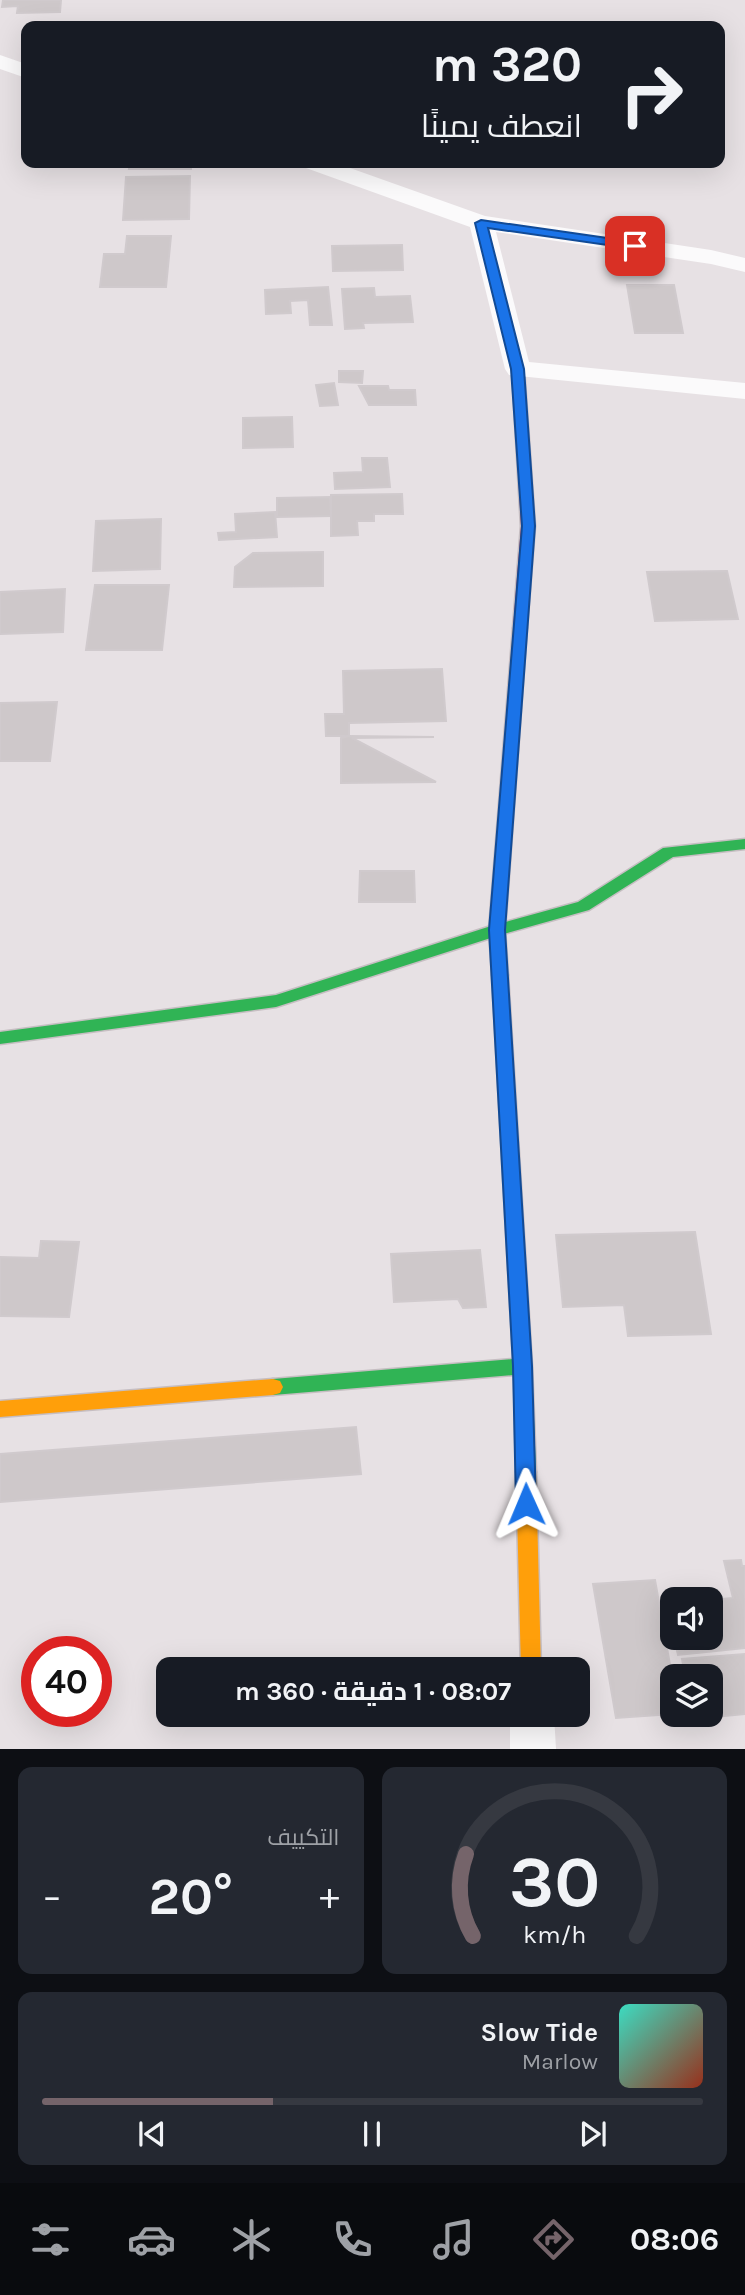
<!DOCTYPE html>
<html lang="ar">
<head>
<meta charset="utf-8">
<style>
	:root { --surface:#171b24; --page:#242831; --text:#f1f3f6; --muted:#9ea1a6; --line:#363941; --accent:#75646a }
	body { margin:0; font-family:Karla,Cairo,sans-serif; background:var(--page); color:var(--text); direction:rtl; height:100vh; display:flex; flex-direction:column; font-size:26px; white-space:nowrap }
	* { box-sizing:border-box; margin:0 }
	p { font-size:23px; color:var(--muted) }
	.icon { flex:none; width:38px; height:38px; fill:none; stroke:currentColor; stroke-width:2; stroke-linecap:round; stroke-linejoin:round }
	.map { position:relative; height:1749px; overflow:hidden; direction:ltr }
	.side { display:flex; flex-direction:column; gap:18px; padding:18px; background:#0d0f14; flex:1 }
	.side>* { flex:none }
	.hud { position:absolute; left:21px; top:21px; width:704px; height:147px; border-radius:14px; box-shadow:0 7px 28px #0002; direction:rtl; background:#171b24; color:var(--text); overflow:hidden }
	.controls { position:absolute; left:660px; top:1587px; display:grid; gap:14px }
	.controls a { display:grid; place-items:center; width:63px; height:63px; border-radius:14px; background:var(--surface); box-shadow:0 7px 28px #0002; font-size:35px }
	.speed { position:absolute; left:21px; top:1636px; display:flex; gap:14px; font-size:35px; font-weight:700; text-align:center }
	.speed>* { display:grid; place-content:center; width:91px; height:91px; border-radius:50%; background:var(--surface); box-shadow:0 7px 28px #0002; line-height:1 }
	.speed .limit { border:10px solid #d22; background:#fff; color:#111 }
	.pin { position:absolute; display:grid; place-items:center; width:60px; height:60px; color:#fff; margin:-30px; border-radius:14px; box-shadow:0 4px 10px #0006 }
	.me { position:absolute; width:77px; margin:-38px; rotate:359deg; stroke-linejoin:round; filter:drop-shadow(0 0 5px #0008) }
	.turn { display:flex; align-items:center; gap:24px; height:147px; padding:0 28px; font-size:32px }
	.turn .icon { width:91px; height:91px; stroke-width:2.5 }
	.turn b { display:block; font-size:49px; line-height:60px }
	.big { font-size:52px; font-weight:700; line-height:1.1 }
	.side .widget { flex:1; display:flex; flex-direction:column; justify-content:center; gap:10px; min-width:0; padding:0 24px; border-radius:14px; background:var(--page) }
	.side .dial { align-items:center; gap:0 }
	.dial svg { height:182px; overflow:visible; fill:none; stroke:var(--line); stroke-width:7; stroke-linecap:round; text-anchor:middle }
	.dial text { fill:var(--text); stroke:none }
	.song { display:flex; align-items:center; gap:21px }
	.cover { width:84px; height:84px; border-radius:10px; background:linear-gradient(135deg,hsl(170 70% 55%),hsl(10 70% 35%)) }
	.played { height:7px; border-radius:4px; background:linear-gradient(90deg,var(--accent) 35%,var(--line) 35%) }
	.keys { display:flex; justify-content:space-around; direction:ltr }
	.heat { display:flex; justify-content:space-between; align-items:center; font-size:38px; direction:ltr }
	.side .tiles { flex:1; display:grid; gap:18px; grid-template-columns:1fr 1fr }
	.widget:last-child { grid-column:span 2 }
	.trip { position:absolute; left:156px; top:1657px; width:434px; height:70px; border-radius:14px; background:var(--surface); box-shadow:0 7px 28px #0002; font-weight:700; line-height:70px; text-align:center; direction:rtl }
	.tab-bar { display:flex; height:112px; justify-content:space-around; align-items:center; background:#090b0e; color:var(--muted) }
	.tab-bar .icon { width:49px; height:49px }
	.tab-bar .active { color:var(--accent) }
	.tab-bar b { font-size:32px; color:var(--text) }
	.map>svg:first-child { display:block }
	.building { fill:#cec8ca; stroke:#d0cacd; stroke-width:2 }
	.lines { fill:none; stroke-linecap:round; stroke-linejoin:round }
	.fast-casing { stroke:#c6bec2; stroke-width:3 }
	.slow-casing { stroke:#c6bec2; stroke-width:3 }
	.jam-casing { stroke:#c6bec2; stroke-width:3 }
	.street { fill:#fbfafb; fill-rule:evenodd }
	.fast { fill:#30b455; fill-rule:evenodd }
	.slow { fill:#ff9f0a; fill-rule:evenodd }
	.jam { fill:#e5322d; fill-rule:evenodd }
	.route { fill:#1a73e8; stroke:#114b97; stroke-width:2 }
</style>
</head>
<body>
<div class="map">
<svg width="745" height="1749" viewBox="0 0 745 1749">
	<rect width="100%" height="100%" fill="#e7e1e4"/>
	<!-- building -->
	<g class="building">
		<polygon points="3,0 61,0 60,12 17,13 18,6 2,7"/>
		<polygon points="130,163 191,163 191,169 129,169"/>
		<polygon points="190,176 189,219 123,220 126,177"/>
		<polygon points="127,236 171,236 166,287 100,287 104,254 125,254"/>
		<polygon points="402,245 403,270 333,271 332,246"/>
		<polygon points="627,285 674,285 683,333 635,333"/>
		<polygon points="328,287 332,325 310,325 308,300 290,301 291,313 266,314 265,290"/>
		<polygon points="374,288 375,297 410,296 413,322 363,323 364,328 345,329 342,289"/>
		<polygon points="339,371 363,371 362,383 339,382"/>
		<polygon points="334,383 338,405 320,406 316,385"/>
		<polygon points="359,386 388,386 389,390 415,390 416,405 369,405"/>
		<polygon points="292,417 293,447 243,448 243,418"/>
		<polygon points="362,458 387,458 390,487 335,489 334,473 363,472"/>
		<polygon points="402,494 403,514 374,514 374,521 357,521 358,535 331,536 331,495"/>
		<polygon points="330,497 331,516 277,517 277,498"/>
		<polygon points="275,512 277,537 219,540 218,533 236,532 235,514"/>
		<polygon points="161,519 160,569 93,571 96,521"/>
		<polygon points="323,552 323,586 234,587 235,567 253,553"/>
		<polygon points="727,571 738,619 655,621 647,572"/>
		<polygon points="95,585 169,585 162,650 86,650"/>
		<polygon points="65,589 63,632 0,634 0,592"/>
		<polygon points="442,669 446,721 349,723 349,736 326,736 325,714 344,714 343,671"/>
		<polygon points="57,702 50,761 0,761 0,703"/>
		<polygon points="349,736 434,737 352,738 436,782 341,783 341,738"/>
		<polygon points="360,871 414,871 415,902 359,902"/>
		<polygon points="695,1232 711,1334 628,1336 624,1305 563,1307 556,1235"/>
		<polygon points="41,1241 79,1242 69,1317 0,1316 0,1257 39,1258"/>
		<polygon points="480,1250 486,1307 463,1308 458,1299 394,1302 391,1254"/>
		<polygon points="356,1427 361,1474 0,1502 0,1454"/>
		<polygon points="741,1560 742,1566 745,1566 745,1648 678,1655 674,1638 710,1638 710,1600 733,1598 724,1561"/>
		<polygon points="655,1580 672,1676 672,1714 616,1718 593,1584"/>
		<polygon points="745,1654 745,1714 694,1719 693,1715 710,1715 710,1676 685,1676 682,1659"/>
	</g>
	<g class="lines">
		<!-- fast casing -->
		<g class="fast-casing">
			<g id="fast">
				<polygon points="745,839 745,849 673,857 589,910 500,935 276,1007 0,1044 0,1032 276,995 491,926 578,902 663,848"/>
				<polygon points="500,969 506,971 508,975 532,1366 536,1472 533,1478 526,1481 519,1478 516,1472 514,1375 273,1395 266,1393 263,1387 266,1381 273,1379 513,1359 492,975 494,971"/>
			</g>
		</g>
		<!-- slow casing -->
		<g class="slow-casing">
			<g id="slow">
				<polygon points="520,623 527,628 505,930 508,975 506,979 494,979 492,975 489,930 513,628"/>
				<polygon points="273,1379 280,1381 283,1387 280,1393 273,1395 0,1417 0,1401"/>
				<polygon points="526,1463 533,1466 536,1472 541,1670 521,1670 516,1472 519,1466"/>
			</g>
		</g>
		<!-- jam casing -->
		<g class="jam-casing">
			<polygon id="jam" points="518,365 524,369 535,526 527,628 520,633 513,628 521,526 512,369"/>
		</g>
		<!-- street -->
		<g class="street">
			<polygon points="0,55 26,64 26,78 0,69"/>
			<polygon points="302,163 336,163 485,216 711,250 745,258 745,272 711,264 496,232 529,362 745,383 745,399 509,375 505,369 470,227 306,168"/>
			<polygon points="510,1715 554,1715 556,1749 510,1749"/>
		</g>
		<!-- fast -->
		<use href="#fast" class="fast"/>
		<!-- slow -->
		<use href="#slow" class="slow"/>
		<!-- jam -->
		<use href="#jam" class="jam"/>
	</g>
	<!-- route -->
	<polygon class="route" points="481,220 635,242 640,246 635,249 488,228 524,369 535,526 505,930 532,1366 536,1504 533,1510 526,1513 519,1510 516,1504 513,1366 489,930 522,526 511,369 475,223"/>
</svg>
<div class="controls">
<a><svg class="icon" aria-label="sound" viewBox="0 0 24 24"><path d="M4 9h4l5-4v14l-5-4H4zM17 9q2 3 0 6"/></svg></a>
<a><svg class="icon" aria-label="layers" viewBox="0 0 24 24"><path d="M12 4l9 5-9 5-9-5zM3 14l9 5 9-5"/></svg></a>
</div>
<div class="speed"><div class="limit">40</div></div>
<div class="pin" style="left:635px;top:246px;background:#d93025"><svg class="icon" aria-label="arrive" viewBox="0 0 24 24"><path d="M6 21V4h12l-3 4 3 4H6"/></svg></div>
<svg class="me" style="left:526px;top:1504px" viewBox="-20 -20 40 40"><path d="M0-17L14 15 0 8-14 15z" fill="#1a73e8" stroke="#fff" stroke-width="4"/></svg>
<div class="trip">08:07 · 1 دقيقة · 360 m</div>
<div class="hud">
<div class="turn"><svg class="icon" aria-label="right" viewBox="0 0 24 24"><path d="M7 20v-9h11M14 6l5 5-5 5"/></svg><div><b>320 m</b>انعطف يمينًا</div></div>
</div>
</div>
<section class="side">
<div class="tiles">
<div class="widget dial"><svg viewBox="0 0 100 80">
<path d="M14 69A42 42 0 1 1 86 69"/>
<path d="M14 69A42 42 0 0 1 11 33" stroke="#75646a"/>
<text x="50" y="56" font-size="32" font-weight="700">30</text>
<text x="50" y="72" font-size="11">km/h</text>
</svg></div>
<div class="widget"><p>التكييف</p>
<div class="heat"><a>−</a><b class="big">20°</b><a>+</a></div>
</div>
<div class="widget">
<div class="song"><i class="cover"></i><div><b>Slow Tide</b><p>Marlow</p></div></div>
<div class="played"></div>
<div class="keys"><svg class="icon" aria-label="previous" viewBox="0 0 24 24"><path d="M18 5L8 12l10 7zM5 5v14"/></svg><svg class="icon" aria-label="pause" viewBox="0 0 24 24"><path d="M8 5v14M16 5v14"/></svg><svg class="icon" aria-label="next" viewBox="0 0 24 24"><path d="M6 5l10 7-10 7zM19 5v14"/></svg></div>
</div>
</div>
</section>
<nav class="tab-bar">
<b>08:06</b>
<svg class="icon active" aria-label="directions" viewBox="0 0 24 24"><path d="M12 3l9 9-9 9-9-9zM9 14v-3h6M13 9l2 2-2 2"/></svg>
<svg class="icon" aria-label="music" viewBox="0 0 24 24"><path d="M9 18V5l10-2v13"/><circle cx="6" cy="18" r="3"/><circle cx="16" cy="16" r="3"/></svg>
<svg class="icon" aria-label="phone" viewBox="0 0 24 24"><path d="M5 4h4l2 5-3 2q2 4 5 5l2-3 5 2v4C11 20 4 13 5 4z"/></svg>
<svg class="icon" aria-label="climate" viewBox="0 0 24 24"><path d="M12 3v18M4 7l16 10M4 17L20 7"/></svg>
<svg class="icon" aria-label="car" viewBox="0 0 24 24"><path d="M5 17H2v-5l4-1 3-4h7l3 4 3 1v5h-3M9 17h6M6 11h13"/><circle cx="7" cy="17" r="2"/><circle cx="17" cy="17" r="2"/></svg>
<svg class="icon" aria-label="filters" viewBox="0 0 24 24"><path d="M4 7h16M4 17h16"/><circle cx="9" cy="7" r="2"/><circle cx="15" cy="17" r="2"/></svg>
</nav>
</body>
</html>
